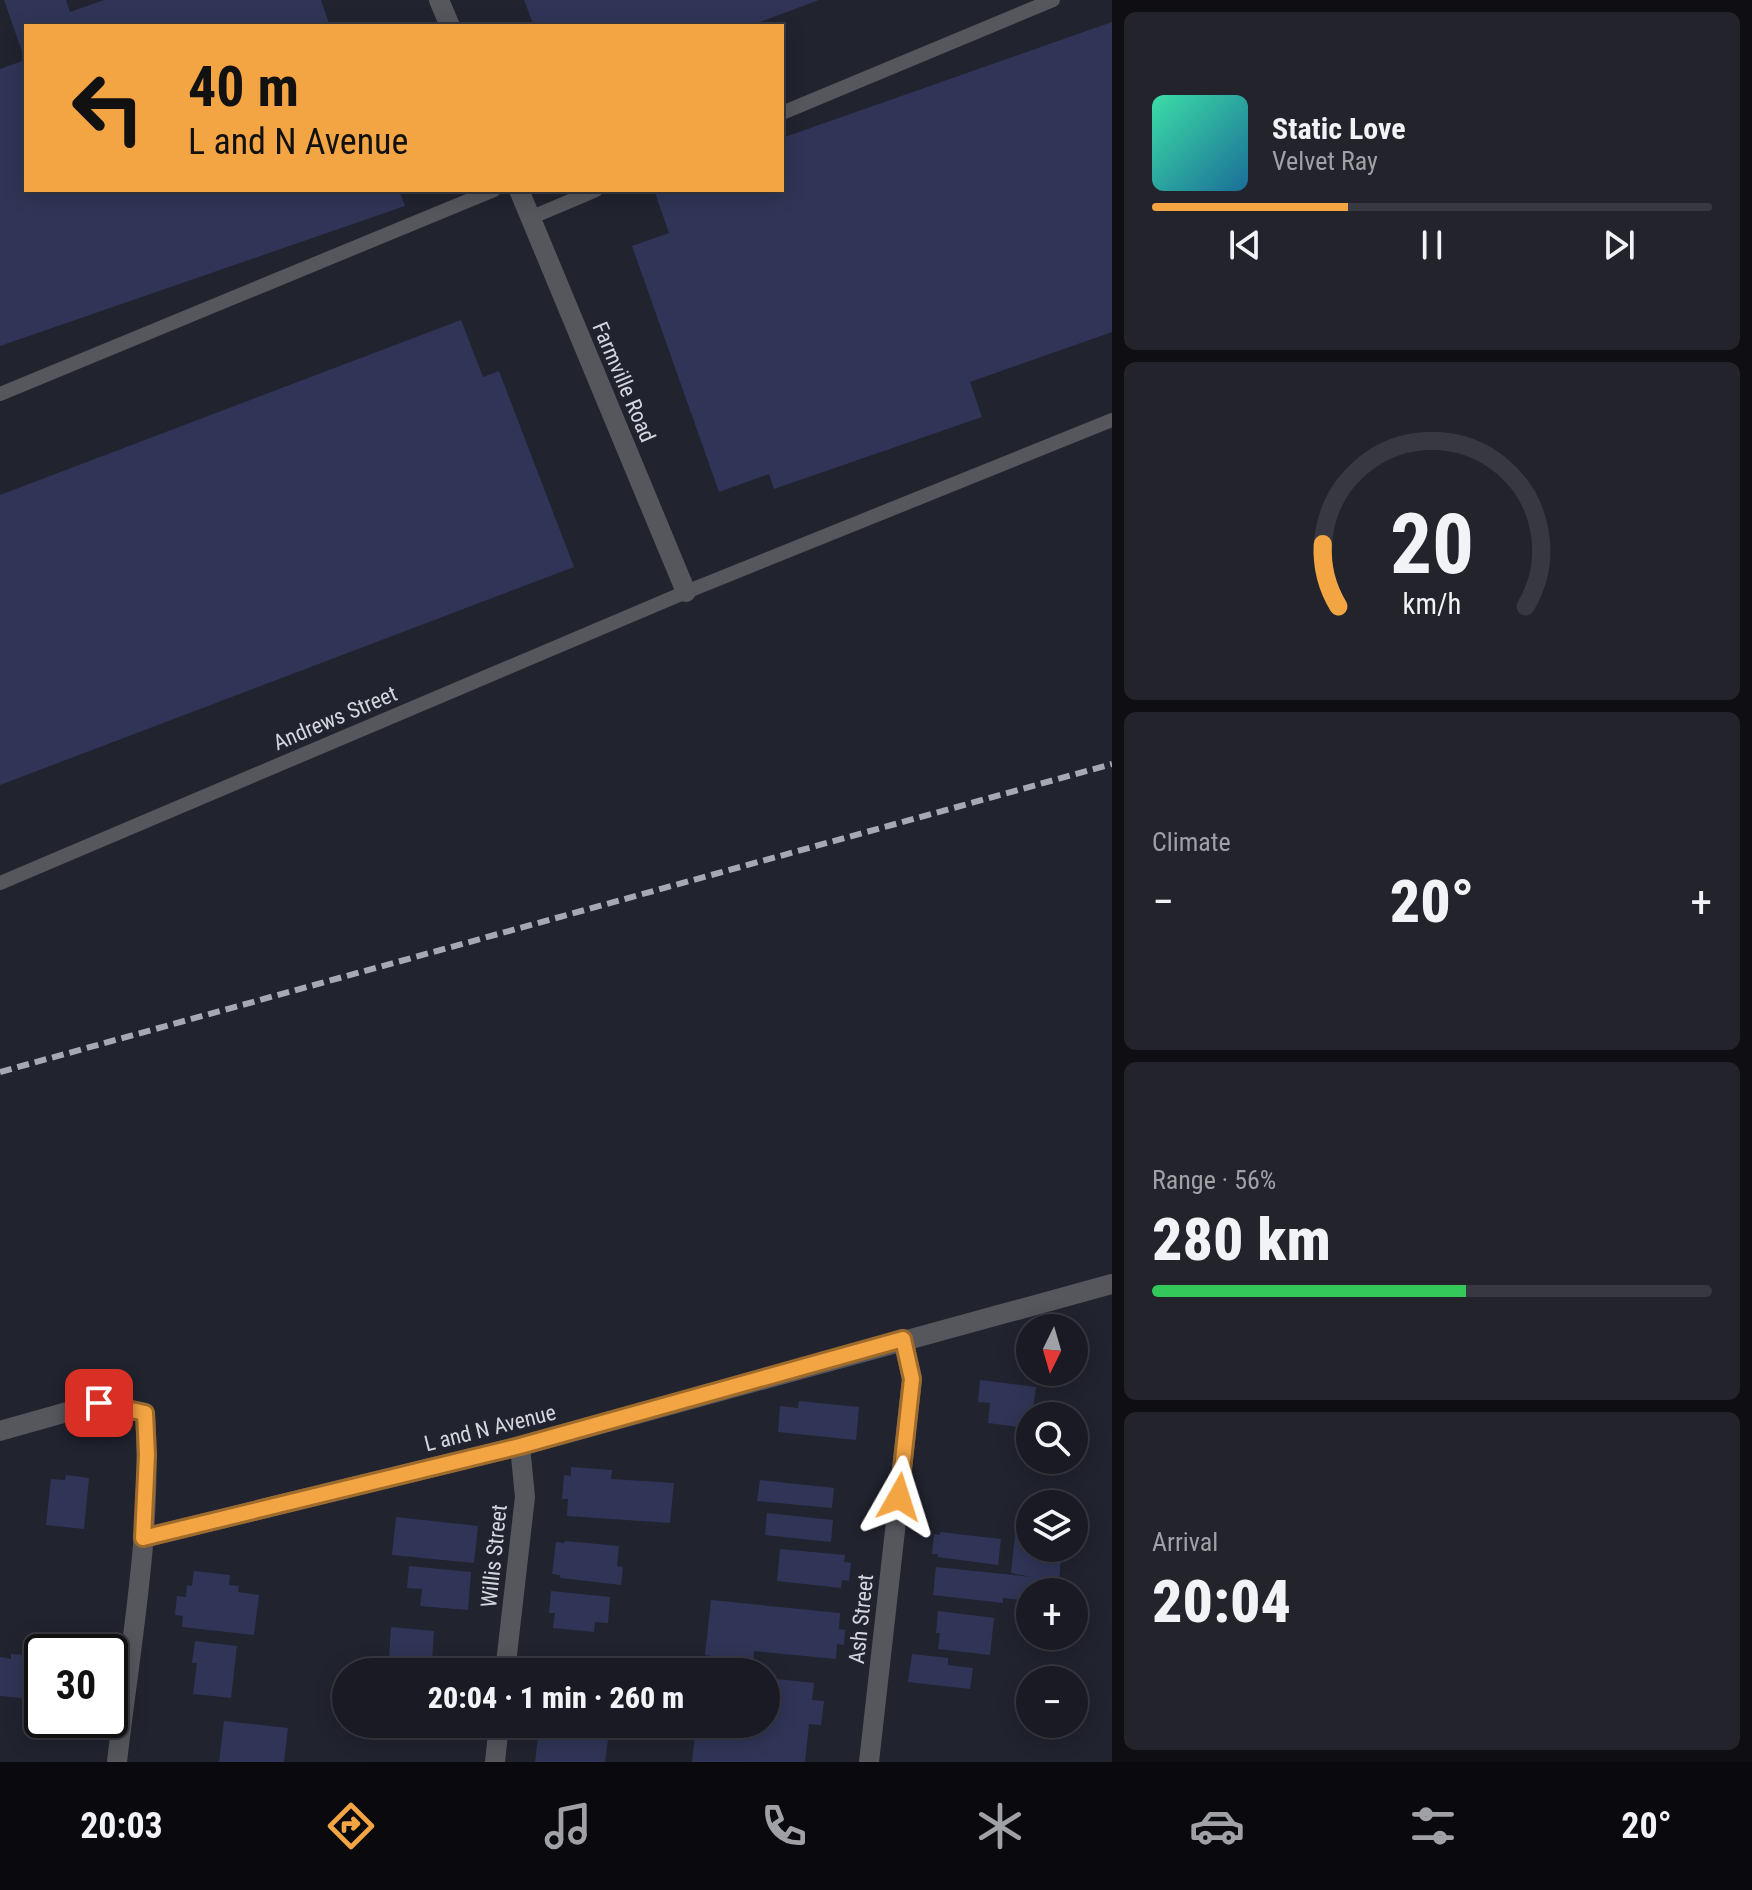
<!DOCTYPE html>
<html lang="en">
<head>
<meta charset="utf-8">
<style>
	:root { --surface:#191a23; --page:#22232b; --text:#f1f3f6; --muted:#9fa1a6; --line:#373841; --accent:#f3a443 }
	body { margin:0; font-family:"Roboto Condensed",sans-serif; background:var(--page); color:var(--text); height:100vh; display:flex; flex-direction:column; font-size:30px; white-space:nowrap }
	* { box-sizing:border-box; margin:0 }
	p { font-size:26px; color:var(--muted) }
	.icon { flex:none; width:44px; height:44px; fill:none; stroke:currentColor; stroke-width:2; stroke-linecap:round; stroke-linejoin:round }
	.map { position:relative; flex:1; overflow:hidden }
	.panel { display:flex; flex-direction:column; gap:12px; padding:12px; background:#0e0e13; width:640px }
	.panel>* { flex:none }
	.top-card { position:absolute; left:24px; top:24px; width:760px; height:168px; border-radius:0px; box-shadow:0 4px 20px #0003,0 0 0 2px var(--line); background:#f3a443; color:#111; overflow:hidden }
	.needle { width:52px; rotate:185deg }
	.fabs { position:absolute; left:1016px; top:1314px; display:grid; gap:16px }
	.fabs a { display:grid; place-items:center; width:72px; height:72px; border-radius:50%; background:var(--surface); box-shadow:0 4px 20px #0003,0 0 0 2px var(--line); font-size:40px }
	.speed { position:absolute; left:24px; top:1634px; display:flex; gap:16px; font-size:40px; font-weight:700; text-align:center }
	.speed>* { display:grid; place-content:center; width:104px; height:104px; border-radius:50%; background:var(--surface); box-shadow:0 4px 20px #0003,0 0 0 2px var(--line); line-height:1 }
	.speed .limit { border:4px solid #111; border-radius:12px; background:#fff; color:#111 }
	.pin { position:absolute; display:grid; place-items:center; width:68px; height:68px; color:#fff; margin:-34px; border-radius:16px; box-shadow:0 4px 12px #0006 }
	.me { position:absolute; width:88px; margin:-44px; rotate:6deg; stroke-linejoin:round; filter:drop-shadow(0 0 6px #0008) }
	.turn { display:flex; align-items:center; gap:28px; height:168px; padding:0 32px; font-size:36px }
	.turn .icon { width:104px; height:104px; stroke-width:2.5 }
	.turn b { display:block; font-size:56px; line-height:68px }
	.big { font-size:60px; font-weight:800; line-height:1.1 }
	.panel .widget { flex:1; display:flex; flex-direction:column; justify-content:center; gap:12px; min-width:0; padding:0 28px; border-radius:12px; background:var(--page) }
	.panel .dial { align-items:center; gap:0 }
	.dial svg { height:208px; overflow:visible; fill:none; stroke:var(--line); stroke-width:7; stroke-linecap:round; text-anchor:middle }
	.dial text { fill:var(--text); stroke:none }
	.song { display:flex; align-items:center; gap:24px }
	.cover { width:96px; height:96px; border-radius:12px; background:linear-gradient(135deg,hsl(160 70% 55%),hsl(200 70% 35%)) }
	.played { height:8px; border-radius:4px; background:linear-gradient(90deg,var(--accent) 35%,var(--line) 35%) }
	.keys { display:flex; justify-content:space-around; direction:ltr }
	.heat { display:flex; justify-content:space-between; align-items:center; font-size:44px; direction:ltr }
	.charge { height:12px; border-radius:6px; background:linear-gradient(90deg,#34c759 56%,var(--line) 0) }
	.trip { position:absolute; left:332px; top:1658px; width:448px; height:80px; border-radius:40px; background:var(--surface); box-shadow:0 4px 20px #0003,0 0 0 2px var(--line); font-weight:800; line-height:80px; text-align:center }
	.tabs { display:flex; height:128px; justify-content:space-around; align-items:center; background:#0a0a0e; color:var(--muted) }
	.tabs .icon { width:56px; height:56px }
	.tabs .on { color:var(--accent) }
	.tabs b { font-size:36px; color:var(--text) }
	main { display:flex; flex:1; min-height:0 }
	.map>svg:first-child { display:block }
	.building { fill:#303557 }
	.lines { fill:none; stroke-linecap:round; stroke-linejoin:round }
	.service { stroke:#56575d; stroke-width:14 }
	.minor { stroke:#56575d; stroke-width:20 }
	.rail { stroke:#a7a9b2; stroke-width:6; stroke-dasharray:12 6; stroke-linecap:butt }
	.route-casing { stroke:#9e6b2c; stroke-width:20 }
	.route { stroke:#f3a443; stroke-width:14 }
	.labels { text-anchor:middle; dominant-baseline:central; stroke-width:8; stroke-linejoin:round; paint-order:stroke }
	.street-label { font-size:22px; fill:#d5d6de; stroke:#21232f }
</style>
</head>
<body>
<main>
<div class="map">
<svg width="1112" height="1762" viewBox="0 0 1112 1762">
	<rect width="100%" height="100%" fill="#21232f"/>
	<!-- building -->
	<g class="building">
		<polygon points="4,0 66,0 70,12 104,0 321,0 330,26 26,26 26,190 399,190 405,206 0,346 0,69 25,60"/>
		<polygon points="524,0 819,0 749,26 534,26"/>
		<polygon points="1112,22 1112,332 970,382 982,417 774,489 769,474 719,492 632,246 669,233 654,190 782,190 782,138"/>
		<polygon points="461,320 483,377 499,371 574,567 0,785 0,495"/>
		<polygon points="980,1380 1036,1387 1030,1429 1017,1431 1018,1427 988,1423 990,1403 978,1402"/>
		<polygon points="799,1401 859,1407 856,1440 778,1432 780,1406 798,1408"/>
		<polygon points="571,1467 612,1470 611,1479 674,1483 670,1523 567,1516 568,1499 562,1499 564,1475 571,1476"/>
		<polygon points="66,1475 89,1478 84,1529 46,1525 51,1479 65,1480"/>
		<polygon points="760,1480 834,1488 832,1508 757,1501"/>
		<polygon points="767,1513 833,1520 831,1542 765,1535"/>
		<polygon points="396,1517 478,1526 474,1563 392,1555"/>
		<polygon points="940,1532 1001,1539 998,1565 938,1557 938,1554 932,1554 934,1534 940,1535"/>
		<polygon points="1015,1535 1030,1536 1030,1548 1062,1548 1058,1592 1030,1592 1030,1601 1003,1598 1003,1603 933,1595 936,1567 1032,1577 1011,1573"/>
		<polygon points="565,1541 619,1546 617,1566 623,1567 621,1585 560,1578 560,1575 552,1574 556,1542 564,1543"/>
		<polygon points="780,1549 845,1555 844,1562 851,1563 849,1581 842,1580 841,1588 777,1581"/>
		<polygon points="409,1566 471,1572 468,1610 420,1606 422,1589 407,1588"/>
		<polygon points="194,1571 230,1575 229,1585 239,1586 238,1592 259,1595 254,1635 182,1627 183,1616 175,1615 177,1596 186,1597 187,1585 192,1586"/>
		<polygon points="551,1591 610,1597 608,1623 595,1622 594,1632 553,1628 555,1613 549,1613"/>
		<polygon points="711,1600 840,1613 839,1629 845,1630 844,1645 837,1644 836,1659 754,1651 753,1663 705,1655"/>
		<polygon points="938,1611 994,1618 990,1655 938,1649 940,1633 936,1633"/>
		<polygon points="391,1627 434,1631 432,1660 389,1657"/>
		<polygon points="195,1641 237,1646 231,1698 193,1694 197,1663 192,1663"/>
		<polygon points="11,1654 23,1655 22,1659 42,1661 42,1700 0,1696 0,1657 11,1659"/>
		<polygon points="912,1654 948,1658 948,1665 973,1668 970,1689 908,1682"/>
		<polygon points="766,1678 814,1683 812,1700 824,1701 821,1725 809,1724 805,1762 692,1762 696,1724 766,1724"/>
		<polygon points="224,1721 288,1728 284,1762 219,1762"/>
		<polygon points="546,1733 608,1740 605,1762 535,1762 538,1737 545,1738"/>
	</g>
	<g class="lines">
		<!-- service -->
		<g class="service">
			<polyline points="782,113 1053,0"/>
			<polyline points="530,218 596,190"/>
			<polyline points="0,394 494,190"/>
			<polyline points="0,883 686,592 1112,420"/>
		</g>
		<!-- minor -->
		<g class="minor">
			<polyline points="439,0 450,26"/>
			<polyline points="519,190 686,592"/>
			<path d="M 0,1431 L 99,1403 L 145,1413 C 153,1529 130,1647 117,1762"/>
			<polyline points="143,1538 520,1446 1112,1284"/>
			<polyline points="505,1672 525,1497 520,1446"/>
			<polyline points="495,1762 499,1724"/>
			<polyline points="869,1762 912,1379 903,1339"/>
		</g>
		<!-- rail -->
		<polyline class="rail" points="0,1072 1112,764"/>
	</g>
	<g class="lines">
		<!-- route casing -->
		<g class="route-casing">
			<polyline id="route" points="99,1403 145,1413 147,1455 143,1538 520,1446 903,1339 912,1379 899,1497"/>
		</g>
		<!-- route -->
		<use href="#route" class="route"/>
	</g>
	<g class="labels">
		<!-- street labels -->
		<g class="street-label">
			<text transform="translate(624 382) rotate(67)">Farmville Road</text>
			<text transform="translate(335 718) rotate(-23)">Andrews Street</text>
			<text transform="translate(490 1428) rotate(-14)">L and N Avenue</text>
			<text transform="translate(494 1556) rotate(-84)">Willis Street</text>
			<text transform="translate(861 1619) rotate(-84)">Ash Street</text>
		</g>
	</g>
</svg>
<div class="fabs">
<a><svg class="needle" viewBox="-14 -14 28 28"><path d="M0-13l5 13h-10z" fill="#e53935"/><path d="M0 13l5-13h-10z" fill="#9fa1a6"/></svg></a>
<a><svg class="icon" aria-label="search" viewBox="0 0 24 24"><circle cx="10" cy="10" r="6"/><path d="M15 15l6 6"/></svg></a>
<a><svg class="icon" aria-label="layers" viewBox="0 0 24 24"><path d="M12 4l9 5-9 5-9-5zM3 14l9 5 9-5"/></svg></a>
<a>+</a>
<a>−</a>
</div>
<div class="speed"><div class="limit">30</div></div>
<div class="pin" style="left:99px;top:1403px;background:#d93025"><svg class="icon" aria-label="arrive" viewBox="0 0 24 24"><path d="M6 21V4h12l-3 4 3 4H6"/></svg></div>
<svg class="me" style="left:899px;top:1497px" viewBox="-20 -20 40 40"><path d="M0-17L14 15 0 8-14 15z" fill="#f3a443" stroke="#fff" stroke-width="4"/></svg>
<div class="trip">20:04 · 1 min · 260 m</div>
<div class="top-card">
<div class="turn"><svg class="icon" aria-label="left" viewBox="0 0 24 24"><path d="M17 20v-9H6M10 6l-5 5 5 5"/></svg><div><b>40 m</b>L and N Avenue</div></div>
</div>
</div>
<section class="panel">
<div class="widget">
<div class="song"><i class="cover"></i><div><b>Static Love</b><p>Velvet Ray</p></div></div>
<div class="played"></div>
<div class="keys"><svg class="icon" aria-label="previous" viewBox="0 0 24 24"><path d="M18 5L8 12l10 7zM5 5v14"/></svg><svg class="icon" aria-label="pause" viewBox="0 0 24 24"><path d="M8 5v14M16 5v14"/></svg><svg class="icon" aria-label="next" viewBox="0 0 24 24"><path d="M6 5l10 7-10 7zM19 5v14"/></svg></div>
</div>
<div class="widget dial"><svg viewBox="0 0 100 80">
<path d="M14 69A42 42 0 1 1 86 69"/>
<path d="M14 69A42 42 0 0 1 8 45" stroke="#f3a443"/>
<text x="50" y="56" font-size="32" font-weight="700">20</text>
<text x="50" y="72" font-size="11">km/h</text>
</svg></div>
<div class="widget"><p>Climate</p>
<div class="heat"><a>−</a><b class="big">20°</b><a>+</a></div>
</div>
<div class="widget"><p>Range · 56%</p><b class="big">280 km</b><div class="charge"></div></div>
<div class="widget"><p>Arrival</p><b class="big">20:04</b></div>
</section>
</main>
<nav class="tabs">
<b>20:03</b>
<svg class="icon on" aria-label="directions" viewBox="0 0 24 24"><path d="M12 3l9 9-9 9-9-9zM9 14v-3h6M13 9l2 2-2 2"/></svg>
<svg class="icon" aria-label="music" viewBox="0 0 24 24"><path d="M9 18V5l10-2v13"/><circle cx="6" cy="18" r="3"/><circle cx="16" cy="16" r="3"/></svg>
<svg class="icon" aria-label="phone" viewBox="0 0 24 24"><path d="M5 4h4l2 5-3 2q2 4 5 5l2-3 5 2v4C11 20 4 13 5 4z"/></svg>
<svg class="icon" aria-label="climate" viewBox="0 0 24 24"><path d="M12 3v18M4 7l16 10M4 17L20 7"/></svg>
<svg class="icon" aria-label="car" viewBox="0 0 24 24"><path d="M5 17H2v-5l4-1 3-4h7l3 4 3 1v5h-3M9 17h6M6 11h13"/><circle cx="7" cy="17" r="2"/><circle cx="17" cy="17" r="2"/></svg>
<svg class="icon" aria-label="filters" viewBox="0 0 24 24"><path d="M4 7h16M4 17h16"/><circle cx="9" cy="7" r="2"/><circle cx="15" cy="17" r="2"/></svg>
<b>20°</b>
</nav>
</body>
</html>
